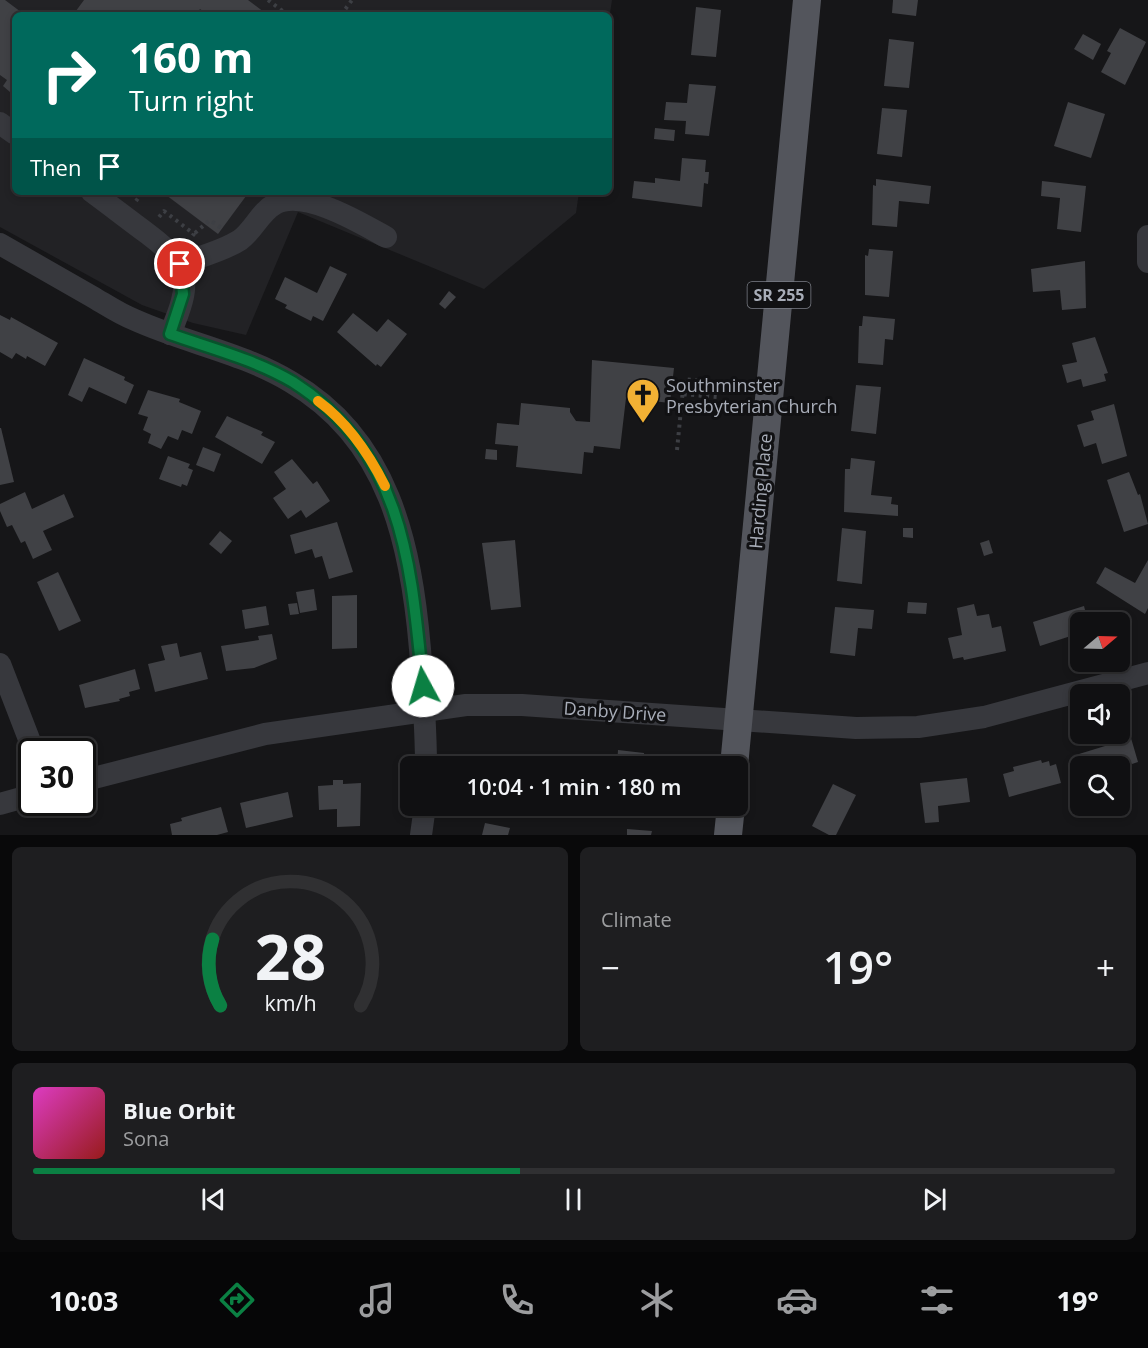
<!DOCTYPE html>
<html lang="en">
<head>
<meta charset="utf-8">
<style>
	:root { --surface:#101012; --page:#1e1e20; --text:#f1f3f6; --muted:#9c9d9f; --line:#303032; --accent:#0b8043 }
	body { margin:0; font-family:"Open Sans",sans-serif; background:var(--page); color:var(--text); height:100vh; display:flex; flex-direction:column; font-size:22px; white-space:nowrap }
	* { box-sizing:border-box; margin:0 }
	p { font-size:20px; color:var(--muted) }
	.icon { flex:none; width:33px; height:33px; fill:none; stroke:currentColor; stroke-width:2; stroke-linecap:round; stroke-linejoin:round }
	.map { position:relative; height:835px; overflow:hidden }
	.drawer { display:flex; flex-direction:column; gap:12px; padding:12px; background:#09090a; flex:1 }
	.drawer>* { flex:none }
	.guide { position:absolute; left:12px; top:12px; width:600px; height:183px; border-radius:9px; box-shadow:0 3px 9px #0003,0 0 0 2px var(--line); background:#00695c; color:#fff; overflow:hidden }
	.needle { width:39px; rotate:71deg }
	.tools { position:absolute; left:1070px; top:612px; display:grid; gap:12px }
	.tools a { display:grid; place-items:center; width:60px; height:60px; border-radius:9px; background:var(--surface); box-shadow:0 3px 9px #0003,0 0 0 2px var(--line); font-size:30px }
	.speed { position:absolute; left:18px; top:738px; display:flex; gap:12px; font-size:30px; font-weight:700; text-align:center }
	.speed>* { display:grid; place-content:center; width:78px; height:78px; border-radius:50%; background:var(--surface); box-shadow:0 3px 9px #0003,0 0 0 2px var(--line); line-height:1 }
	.speed .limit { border:3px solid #111; border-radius:9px; background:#fff; color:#111 }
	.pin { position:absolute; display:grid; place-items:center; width:51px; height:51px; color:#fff; margin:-26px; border:3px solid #fff; border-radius:50%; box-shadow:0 2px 6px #0007 }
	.me { position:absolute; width:66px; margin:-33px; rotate:354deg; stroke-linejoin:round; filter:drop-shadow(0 0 4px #0008) }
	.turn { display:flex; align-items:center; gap:21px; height:126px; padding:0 18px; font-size:27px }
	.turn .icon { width:78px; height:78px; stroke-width:2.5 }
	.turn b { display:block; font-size:42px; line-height:51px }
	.then { display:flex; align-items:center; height:57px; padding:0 18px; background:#0003; gap:12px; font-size:22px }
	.big { font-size:45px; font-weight:600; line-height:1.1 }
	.drawer .card { flex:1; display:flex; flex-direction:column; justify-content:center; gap:9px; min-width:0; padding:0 21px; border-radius:9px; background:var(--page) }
	.drawer .dial { align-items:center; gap:0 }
	.dial svg { height:156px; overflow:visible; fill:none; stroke:var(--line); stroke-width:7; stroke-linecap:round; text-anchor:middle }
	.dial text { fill:var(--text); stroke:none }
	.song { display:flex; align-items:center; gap:18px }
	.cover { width:72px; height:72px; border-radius:9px; background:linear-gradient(135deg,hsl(310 70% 55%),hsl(0 70% 35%)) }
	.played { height:6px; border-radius:3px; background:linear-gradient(90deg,var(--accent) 45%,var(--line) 45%) }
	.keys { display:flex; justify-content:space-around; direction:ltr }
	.heat { display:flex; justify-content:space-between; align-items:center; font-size:33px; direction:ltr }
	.drawer .tiles { flex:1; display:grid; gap:12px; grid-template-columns:1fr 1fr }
	.card:last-child { grid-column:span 2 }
	.trip { position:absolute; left:400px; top:756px; width:348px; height:60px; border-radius:9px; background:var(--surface); box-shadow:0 3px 9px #0003,0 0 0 2px var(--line); font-weight:600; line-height:60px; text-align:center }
	.dock { display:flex; height:96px; justify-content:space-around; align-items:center; background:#060607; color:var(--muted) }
	.dock .icon { width:42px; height:42px }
	.dock .current { color:var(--accent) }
	.dock b { font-size:27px; color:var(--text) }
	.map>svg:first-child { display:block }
	.built { fill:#222225 }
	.building { fill:#404145 }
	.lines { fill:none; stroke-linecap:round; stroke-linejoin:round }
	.path { stroke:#3d3f44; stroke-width:4; stroke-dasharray:3 4.5; stroke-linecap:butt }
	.minor { stroke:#37383d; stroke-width:22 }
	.major { stroke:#53555c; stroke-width:28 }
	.route-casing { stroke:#07532c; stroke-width:15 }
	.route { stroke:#0b8043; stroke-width:10 }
	.slow { stroke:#f59e0b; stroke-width:10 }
	.labels { text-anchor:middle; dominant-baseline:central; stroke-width:6; stroke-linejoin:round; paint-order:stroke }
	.shield { fill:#111113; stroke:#7b7e86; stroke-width:1.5 }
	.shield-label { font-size:16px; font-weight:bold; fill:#a8adb8 }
	.poi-label { font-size:18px; fill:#a8adb8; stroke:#111113; text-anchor:start }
	.street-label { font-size:18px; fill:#a8adb8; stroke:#111113 }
</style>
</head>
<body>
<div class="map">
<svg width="1148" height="835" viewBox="0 0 1148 835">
	<rect width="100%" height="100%" fill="#161618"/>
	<!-- built -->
	<polygon class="built" points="0,0 612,0 609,20 609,15 15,15 15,192 579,192 576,213 484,289 298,212 246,335 193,323 142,305 0,227"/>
	<!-- building -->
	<g class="building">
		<polygon points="0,0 5,0 25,15 15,15 15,85 10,92 3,86 7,80 0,75"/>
		<polygon points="84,0 248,0 268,15 208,15 200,9 196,15 73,15"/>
		<polygon points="893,0 918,0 916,16 892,13"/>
		<polygon points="696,7 721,10 716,57 691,55"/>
		<polygon points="1120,28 1146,42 1125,85 1101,72 1111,53 1107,51"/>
		<polygon points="1083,34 1101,44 1093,60 1074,49"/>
		<polygon points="889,39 914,42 909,88 884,86"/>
		<polygon points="689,84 716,86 709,136 685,134 686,121 664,120 666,102 687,103"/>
		<polygon points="1068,102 1105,114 1091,158 1054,146"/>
		<polygon points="882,108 907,110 902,157 877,154"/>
		<polygon points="655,128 675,130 674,141 654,139"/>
		<polygon points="682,158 706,160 705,172 709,172 708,184 704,183 702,207 632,198 634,181 655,183 655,178 680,181"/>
		<polygon points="876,179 931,186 929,204 899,201 897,227 872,225 873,185 876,186"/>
		<polygon points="1042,181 1086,186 1081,232 1057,229 1060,198 1041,196"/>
		<polygon points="162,192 249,192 218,234"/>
		<polygon points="869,249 893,251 889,297 865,295 865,255 868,256"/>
		<polygon points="1085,261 1086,308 1062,310 1060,290 1033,292 1031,269"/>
		<polygon points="330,266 347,274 323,321 313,316 311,321 285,308 287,305 275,299 285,277 317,293"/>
		<polygon points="449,291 456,297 445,309 439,304"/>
		<polygon points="353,313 377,332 388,319 407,334 381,367 377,364 376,366 337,332"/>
		<polygon points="0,315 10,320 11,317 58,343 45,366 27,356 26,359 16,353 12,359 0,352"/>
		<polygon points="863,316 895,319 893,340 885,339 883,365 858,363 859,326 862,326"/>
		<polygon points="1095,337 1108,373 1104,374 1106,381 1083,387 1081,379 1067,383 1062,365 1077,362 1072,343"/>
		<polygon points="84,358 125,377 124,380 134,385 126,404 89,387 82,402 68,395"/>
		<polygon points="592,360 674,368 670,403 626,398 620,449 594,446 593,453 584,452 582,474 516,467 518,446 495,444 497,423 519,425 521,403 570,408 570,412 576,421 590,422"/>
		<polygon points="856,385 881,387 876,434 851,431"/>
		<polygon points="148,390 180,399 179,402 201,411 192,434 182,430 178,440 168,436 161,449 148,443 151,434 143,430 148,417 138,414"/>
		<polygon points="1114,404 1127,456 1102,464 1096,443 1084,447 1077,425 1094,420 1091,411"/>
		<polygon points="227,416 263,432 261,435 275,442 262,464 215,437"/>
		<polygon points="1,428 14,482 0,485 0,428"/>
		<polygon points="203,447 221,454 214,472 196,465"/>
		<polygon points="486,449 497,450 497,460 485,459"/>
		<polygon points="168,456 190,464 188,468 193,470 187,486 182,484 181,487 159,479"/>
		<polygon points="851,458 875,461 871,495 892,497 891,504 898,505 898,516 844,512 845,469 850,469"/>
		<polygon points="292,459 313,484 317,481 330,501 306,518 301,510 288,519 273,498 286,489 274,472"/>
		<polygon points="1129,472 1138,495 1140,494 1148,524 1124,532 1107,480"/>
		<polygon points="25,492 32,509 64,494 74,517 43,531 52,550 33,559 25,541 21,543 12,525 7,527 0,511 0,504"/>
		<polygon points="337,522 353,572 329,579 322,556 315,558 312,549 295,554 290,535"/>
		<polygon points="842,528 866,531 862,584 837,581"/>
		<polygon points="903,528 913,528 913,538 903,537"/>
		<polygon points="220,531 232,541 221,554 209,544"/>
		<polygon points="515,540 521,607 491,610 482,543"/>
		<polygon points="989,540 993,553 984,556 980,543"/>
		<polygon points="1148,560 1148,608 1145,614 1096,583 1105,567 1135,583"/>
		<polygon points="58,572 81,621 59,631 37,582"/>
		<polygon points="314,589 317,610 300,613 296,592"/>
		<polygon points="357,595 357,648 332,649 332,596"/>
		<polygon points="908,602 927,603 926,614 907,613"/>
		<polygon points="297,603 299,614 290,615 288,604"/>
		<polygon points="974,604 977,616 989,614 992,628 1001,626 1006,651 964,660 963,657 953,659 948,638 962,635 957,608"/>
		<polygon points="266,606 269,625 245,629 242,610"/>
		<polygon points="1084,606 1088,622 1080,622 1080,633 1040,646 1033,622"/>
		<polygon points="835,607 874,610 872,629 858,628 855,656 830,653"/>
		<polygon points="272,634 277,659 254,668 226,671 221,646 259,640 258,636"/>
		<polygon points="177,643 180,657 201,652 208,679 155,692 148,664 165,660 161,646"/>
		<polygon points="135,669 140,689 129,692 130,696 119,699 120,701 85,708 79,685"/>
		<polygon points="1131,738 1138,762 1120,768 1124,781 1119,783 1119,766 1083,766 1079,754"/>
		<polygon points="618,750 644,753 644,761 658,763 657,766 617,766"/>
		<polygon points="1041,760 1042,763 1049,761 1050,766 1056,764 1061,783 1009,797 1003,774 1014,771 1013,767"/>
		<polygon points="967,778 970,802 938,806 939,822 925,823 920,783"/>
		<polygon points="333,780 343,780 343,784 361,783 360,826 337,827 337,809 319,810 318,786 333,785"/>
		<polygon points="833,784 856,795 836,835 829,835 812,826"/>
		<polygon points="288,792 293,817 246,828 240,803"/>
		<rect x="486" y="806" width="25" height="5"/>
		<polygon points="614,806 654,806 653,814 613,811"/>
		<polygon points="221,807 228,832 217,835 172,835 170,824 182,821 181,818"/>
		<polygon points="485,823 510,828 508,835 482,835"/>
		<polygon points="627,829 652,831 651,835 627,835"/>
	</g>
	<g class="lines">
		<!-- path -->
		<g class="path">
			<polyline points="268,0 288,15"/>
			<polyline points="341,15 352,0"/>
			<polyline points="136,201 141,194 139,192"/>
			<polyline points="159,217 164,211 194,234 190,239"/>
			<polyline points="195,233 210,220 221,228"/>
			<polyline points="677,450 684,379 718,383 717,397 682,394"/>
		</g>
		<!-- minor -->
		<g class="minor">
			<polyline points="0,123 15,134"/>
			<path d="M 92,192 C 111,206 129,220 148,234 C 193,268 191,283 170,334"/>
			<polyline points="1148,236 1148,262"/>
			<path d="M 0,244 C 30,261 61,279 91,296 C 105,304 119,314 135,320 C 186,343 243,353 291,382 C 389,439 411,544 420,649 C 423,688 426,727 426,766"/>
			<path d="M 180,264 C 199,257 223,251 240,240 C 254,230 260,212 275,204 C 303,188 361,223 386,237"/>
			<polyline points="0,664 34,752"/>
			<polyline points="82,781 265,734 466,705 522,705 856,728 918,727 984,717 1148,673"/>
			<polyline points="0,804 32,795"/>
			<polyline points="421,835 425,806"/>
		</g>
		<!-- major -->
		<g class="major">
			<polyline points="734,766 807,0"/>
			<polyline points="728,835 731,806"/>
		</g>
	</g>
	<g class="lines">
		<!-- route casing -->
		<g class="route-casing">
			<path id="route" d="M 180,264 L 183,294 L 170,334 C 210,348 256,360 293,382 C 405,453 411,567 423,686"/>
		</g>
		<!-- route -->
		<use href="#route" class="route"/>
		<!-- slow -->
		<path class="slow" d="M 318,401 C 347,422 369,454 385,486"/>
	</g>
	<!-- icons -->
	<defs>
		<g id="church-pin" transform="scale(1.725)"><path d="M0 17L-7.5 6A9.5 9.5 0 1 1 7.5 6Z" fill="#f2b134" stroke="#111113"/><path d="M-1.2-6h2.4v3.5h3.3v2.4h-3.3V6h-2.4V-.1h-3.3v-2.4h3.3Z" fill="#111"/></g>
	</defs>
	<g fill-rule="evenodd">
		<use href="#church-pin" x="643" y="395"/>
	</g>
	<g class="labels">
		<!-- shield labels -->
		<rect class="shield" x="747.5" y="282" width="63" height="26" rx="4.5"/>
		<g class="shield-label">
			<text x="779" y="295">SR 255</text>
		</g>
		<!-- poi labels -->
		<g class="poi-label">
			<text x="666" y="385">Southminster<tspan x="666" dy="21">Presbyterian Church</tspan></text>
		</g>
		<!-- street labels -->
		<g class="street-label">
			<text transform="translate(760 491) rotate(-85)">Harding Place</text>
			<text transform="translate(615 711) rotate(4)">Danby Drive</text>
		</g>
	</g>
</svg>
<div class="tools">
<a><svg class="needle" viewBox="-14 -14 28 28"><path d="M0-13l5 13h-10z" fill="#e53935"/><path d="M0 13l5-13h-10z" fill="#9c9d9f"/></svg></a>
<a><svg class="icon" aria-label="sound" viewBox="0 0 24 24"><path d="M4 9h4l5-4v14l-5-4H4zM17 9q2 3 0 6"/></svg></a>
<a><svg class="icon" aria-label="search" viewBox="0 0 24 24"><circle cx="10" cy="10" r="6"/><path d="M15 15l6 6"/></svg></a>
</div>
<div class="speed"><div class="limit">30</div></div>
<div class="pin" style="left:180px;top:264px;background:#d93025"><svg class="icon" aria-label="arrive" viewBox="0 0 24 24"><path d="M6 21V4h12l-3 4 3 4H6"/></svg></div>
<svg class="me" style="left:423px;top:686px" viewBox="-20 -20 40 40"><circle r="19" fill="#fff"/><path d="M0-13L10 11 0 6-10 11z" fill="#0b8043"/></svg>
<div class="trip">10:04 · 1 min · 180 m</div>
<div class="guide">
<div class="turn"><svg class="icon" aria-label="right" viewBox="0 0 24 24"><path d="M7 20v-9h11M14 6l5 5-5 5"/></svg><div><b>160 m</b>Turn right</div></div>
<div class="then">Then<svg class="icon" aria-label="arrive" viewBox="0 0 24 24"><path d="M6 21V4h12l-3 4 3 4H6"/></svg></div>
</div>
</div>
<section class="drawer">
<div class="tiles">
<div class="card dial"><svg viewBox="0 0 100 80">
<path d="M14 69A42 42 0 1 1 86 69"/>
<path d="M14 69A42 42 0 0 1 10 35" stroke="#0b8043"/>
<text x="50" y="56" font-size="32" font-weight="700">28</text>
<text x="50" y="72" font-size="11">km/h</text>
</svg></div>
<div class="card"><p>Climate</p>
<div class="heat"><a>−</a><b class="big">19°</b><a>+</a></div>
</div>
<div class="card">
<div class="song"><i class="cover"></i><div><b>Blue Orbit</b><p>Sona</p></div></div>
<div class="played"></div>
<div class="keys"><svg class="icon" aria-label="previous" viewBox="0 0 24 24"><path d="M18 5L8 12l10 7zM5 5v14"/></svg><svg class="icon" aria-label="pause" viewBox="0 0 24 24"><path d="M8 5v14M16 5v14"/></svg><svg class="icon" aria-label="next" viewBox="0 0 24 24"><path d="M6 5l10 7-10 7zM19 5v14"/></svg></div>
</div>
</div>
</section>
<nav class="dock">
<b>10:03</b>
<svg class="icon current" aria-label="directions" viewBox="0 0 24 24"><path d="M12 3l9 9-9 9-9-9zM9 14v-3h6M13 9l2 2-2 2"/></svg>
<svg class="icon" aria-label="music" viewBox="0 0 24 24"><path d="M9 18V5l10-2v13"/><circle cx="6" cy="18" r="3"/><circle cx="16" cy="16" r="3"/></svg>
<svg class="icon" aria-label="phone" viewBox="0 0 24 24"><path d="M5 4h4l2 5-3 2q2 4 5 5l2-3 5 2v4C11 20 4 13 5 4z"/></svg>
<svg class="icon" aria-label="climate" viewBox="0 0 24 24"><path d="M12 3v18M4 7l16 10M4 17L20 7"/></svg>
<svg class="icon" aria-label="car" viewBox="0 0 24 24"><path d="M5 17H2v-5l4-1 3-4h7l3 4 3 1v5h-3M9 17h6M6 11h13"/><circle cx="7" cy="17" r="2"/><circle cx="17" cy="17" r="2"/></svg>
<svg class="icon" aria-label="filters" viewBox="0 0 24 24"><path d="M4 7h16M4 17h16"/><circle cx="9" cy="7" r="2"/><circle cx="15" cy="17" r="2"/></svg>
<b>19°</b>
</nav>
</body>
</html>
